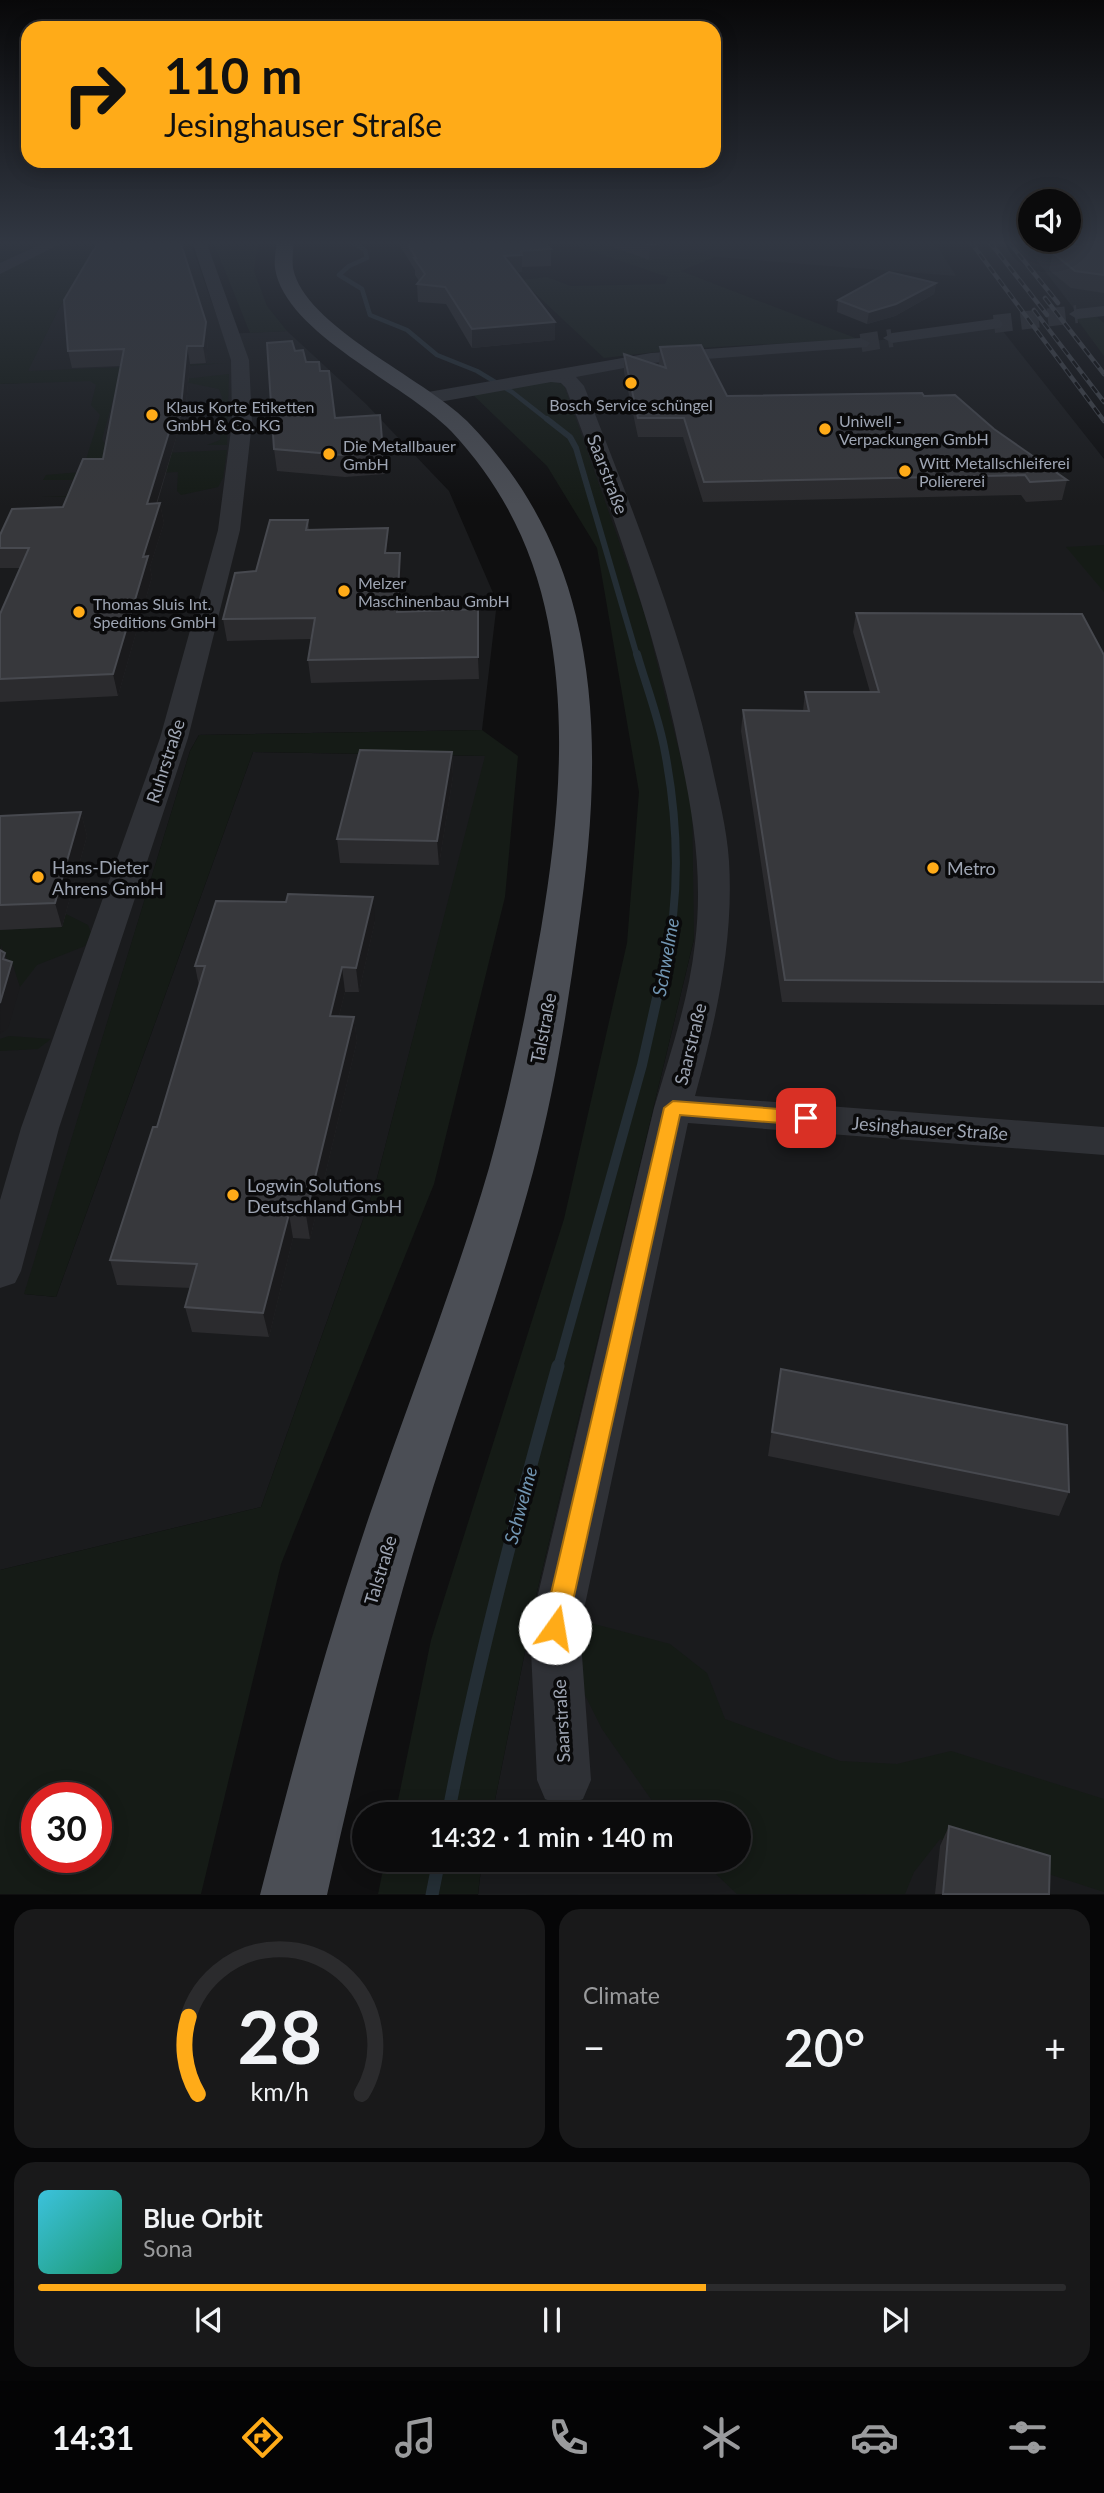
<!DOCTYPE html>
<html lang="en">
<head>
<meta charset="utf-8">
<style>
	:root { --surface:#0b0b0c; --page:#19191a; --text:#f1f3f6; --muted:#9a9b9d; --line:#2b2b2d; --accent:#ffab18 }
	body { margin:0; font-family:Lato,sans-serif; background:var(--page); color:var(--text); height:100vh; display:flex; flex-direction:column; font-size:26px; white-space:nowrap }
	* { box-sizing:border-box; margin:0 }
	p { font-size:23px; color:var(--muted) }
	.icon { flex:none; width:38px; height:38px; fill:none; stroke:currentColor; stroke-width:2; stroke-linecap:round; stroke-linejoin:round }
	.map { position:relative; height:1895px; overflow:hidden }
	.details { display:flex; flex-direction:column; gap:14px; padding:14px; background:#060607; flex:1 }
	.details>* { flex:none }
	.banner { position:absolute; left:21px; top:21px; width:700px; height:147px; border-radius:21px; box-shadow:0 4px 18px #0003,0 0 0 2px var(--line); background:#ffab18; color:#111; overflow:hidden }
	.controls { position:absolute; left:1018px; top:189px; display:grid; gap:14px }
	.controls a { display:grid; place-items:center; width:63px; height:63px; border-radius:50%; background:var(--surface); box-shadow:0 4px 18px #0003,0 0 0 2px var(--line); font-size:35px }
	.speed { position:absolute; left:21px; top:1782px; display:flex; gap:14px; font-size:35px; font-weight:700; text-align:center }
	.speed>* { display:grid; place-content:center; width:91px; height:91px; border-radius:50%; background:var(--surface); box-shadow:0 4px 18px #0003,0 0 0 2px var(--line); line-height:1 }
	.speed .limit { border:10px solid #d22; background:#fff; color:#111 }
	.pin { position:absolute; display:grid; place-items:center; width:60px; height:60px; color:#fff; margin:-30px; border-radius:14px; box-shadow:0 4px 10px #0006 }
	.me { position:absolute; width:77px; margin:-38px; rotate:13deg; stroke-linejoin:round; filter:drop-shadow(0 0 5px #0008) }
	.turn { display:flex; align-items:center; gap:24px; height:147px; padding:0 28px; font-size:32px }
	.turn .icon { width:91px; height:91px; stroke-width:2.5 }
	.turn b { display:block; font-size:49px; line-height:60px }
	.big { font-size:52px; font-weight:600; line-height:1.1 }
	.details .tile { flex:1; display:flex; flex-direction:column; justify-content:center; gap:10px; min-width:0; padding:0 24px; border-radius:21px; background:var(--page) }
	.details .dial { align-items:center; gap:0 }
	.dial svg { height:182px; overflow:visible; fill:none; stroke:var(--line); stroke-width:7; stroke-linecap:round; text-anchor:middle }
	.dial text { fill:var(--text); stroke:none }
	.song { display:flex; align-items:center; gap:21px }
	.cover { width:84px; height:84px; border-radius:10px; background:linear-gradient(135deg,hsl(190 70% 55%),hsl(160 70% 35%)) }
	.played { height:7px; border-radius:4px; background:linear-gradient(90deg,var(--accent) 65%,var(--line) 65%) }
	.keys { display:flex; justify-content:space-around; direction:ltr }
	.heat { display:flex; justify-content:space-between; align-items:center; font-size:38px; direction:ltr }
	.details .tiles { flex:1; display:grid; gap:14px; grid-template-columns:1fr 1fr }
	.tile:last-child { grid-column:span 2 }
	.trip { position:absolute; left:352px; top:1802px; width:399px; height:70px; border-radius:35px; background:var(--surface); box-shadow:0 4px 18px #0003,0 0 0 2px var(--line); font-weight:600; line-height:70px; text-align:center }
	.dock { display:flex; height:112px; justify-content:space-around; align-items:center; background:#040405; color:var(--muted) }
	.dock .icon { width:49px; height:49px }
	.dock .selected { color:var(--accent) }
	.dock b { font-size:32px; color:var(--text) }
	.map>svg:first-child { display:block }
	.built { fill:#1a1b1d }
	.green { fill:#151b16; fill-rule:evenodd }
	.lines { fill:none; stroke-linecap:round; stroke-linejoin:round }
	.stream-far4 { stroke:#242e35; stroke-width:4.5 }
	.stream-far3 { stroke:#242e35; stroke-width:6 }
	.stream-far2 { stroke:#242e35; stroke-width:8 }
	.stream-far1 { stroke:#242e35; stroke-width:10 }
	.stream { stroke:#242e35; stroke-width:13 }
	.minor-tunnel { stroke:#2c2d31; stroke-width:18; stroke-dasharray:18 9; stroke-linecap:butt }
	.minor { fill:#2f3136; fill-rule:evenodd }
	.primary { fill:#4b4e55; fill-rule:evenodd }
	.rail-casing { stroke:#42454b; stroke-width:4.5 }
	.rail { stroke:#0a0a0b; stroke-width:2.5; stroke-dasharray:8; stroke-linecap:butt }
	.wall { fill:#2b2b2e }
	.shaded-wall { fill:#1a1a1c }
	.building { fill:#37383c; stroke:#47494f; stroke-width:2 }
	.route { fill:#ffab18; stroke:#a66f10; stroke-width:2 }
	.poi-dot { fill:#ffab18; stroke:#0a0a0b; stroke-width:2.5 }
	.labels { text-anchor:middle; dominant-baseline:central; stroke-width:7; stroke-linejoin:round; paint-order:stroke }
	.far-poi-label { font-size:16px; fill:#9ea5b3; stroke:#0a0a0b; text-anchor:start }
	.street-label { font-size:18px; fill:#9ea5b3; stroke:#0a0a0b }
	.poi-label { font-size:18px; fill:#9ea5b3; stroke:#0a0a0b; text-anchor:start }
	.water-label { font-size:19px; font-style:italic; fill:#7195b2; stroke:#0a0a0b }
</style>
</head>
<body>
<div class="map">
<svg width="1104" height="1895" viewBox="0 0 1104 1895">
	<rect width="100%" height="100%" fill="#0f0f10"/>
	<!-- built -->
	<g class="built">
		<polygon points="102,241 190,241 223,334 287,331 366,404 449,491 497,602 482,730 199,735 190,751 25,1294 56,1297 253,752 486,756 375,1186 261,1507 0,1570 0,384 21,383 59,308"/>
		<polygon points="653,241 934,241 956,276 715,257"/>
		<polygon points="1022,241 1104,241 1104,310 1078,314"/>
		<polygon points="998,325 1104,459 1104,1894 478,1895 482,1860 738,1860 738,1815 492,1815 537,1592 694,939 567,398 564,385 542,375 569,369 819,348"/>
	</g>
	<!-- green -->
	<g class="green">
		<polygon points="0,241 102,241 59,308 28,371 227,363 121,371 102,439 107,448 122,455 227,450 223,478 218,487 181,495 177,491 178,472 81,476 71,497 42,496 66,496 75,480 43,480 46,475 82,472 100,415 91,405 96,385 90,381 0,384"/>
		<polygon points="213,241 258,241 254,271 267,306 287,331 250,333"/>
		<polygon points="561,241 653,241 715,257 681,271 858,339 682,349 604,358 521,280 547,277 571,286 665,284 668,277"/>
		<polygon points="1097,317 1104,323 1104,356 1076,318"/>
		<polygon points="229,374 227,445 207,445 220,440 222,397 219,389 185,382 185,379"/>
		<polygon points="542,375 564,385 645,615 692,803 694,939 537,1592 492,1815 395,1815 431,1640 564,1219 627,943 639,792 597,548 547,466 469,391"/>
		<polygon points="1104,545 1104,592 1066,547"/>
		<path d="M 482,730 L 518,756 L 505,897 L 434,1184 L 281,1564 L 201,1894 L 0,1894 L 0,1570 L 261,1507 L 375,1186 L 485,756 L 253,752 L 56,1297 L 24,1294 L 190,751 L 199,735 ZM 37,1797 L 96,1797 L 96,1857 L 37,1857 Z"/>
		<polygon points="66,914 88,925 91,933 85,946 37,965 20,987 0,965 0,930 62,927"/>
		<polygon points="9,1036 51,1039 38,1049 0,1051 0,1039"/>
		<polygon points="583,1621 670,1644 707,1673 725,1719 840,1761 897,1764 951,1751 1104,1799 1104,1892 940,1839 914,1872 905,1894 737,1894 701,1860 738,1860 738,1815 662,1815 602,1729 581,1687"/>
		<polygon points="385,1860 482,1860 478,1894 378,1894"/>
	</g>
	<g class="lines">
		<!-- stream-far4 -->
		<polyline class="stream-far4" points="351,241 365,250 367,258 349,266 339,275 362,289 370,315 407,330 437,355 477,371 512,392 549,421"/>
		<!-- stream-far3 -->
		<polyline class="stream-far3" points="547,419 570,437 576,448 637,656"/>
		<!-- stream-far2 -->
		<path class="stream-far2" d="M 637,654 C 646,685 658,716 664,747 C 678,818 681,893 665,964"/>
		<!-- stream-far1 -->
		<polyline class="stream-far1" points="558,1367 642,1065 665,962"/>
		<!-- stream -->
		<g class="stream">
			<path d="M 448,1815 C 477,1663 517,1514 558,1366"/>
			<polyline points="432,1895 439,1860"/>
		</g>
		<!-- minor-tunnel -->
		<g class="minor-tunnel">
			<polyline points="994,324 1077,314"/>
			<polyline points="861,343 892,338"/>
		</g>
		<!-- minor -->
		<g class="minor">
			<polygon points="48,241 66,241 0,274 0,263"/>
			<polygon points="192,241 206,241 249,360 252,422 240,530 188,738 59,1128 21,1271 15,1283 0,1288 0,1200 21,1128 160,738 218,530 232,422 231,360"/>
			<polygon points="1104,306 1104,316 1077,319 1069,314 1077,309"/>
			<polygon points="994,319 1000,320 1003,324 1000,328 892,343 883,338 892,333"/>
			<path d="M 861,338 L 870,343 L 867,347 L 651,363 L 576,377 L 584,386 C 632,508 681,630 710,757 C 717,791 727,827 729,861 C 734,942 716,1019 695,1096 L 1104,1127 L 1104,1155 L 688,1123 L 580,1628 L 591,1780 L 583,1799 L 564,1807 L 545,1799 L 537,1780 L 530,1628 L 654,1108 C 670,1054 689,999 695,943 C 703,880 694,819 681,758 C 656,631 611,509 566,388 L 561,383 L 551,382 L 428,404 L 418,398 L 428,392 L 651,353 Z"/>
		</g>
		<!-- primary -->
		<path class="primary" d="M 277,241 L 294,241 C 293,249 292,260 293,268 C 304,326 424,378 467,421 C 521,476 558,541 576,616 C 601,720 593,827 578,931 C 567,1012 554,1093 533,1172 C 502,1288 459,1402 424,1517 C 386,1642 355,1768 327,1895 L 260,1895 C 293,1766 328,1637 371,1511 C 410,1397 455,1284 489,1168 C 511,1089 527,1009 541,929 C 558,827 568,724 548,622 C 534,549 502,485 451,431 C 406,384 285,334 275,268 C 274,259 276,249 277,241 Z"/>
		<!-- rail casing -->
		<g class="rail-casing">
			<g id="rail">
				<polyline points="970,241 1104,421"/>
				<polyline points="989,241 1047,315"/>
				<polyline points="1008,241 1058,303"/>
				<polyline points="1045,298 1104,374"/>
				<polyline points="1034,310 1104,402"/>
			</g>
		</g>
		<!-- rail -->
		<use href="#rail" class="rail"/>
	</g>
	<!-- wall -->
	<g class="wall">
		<polygon points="397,241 543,241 551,249 551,266 522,267 522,272 517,272 555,322 555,340 472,348 446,304 418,302 417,284 419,281 415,275 415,270"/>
		<polygon points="605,241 714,241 711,244 649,260 605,244"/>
		<polygon points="1104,241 1104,293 1071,288 1049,270 1053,253"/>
		<polygon points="936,283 934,294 895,316 867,324 837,312 838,300"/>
		<polygon points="208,339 206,363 190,364 183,434 177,435 157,504 160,503 164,523 150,567 152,577 118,696 0,702 0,614 20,568 0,568 0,535 63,507 103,459 121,366 72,368 68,351"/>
		<polygon points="660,347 727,396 924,396 994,429 1067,480 1062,500 1026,502 1021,495 703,502 683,437 638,437 624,372 624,354 659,365"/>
		<polygon points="295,351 306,362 320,371 335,418 380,415 385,474 345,477 277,471 274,449"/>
		<polygon points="308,520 309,530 389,549 389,553 402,574 400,612 479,630 479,679 311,683 308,660 311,639 227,641 223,619 256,571"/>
		<polygon points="856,613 1104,655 1104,1005 782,1002 741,731 743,710 803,711 805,692 870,692 853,632"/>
		<polygon points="452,752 453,776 439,865 340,863 337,839"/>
		<polygon points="81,812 87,836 62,927 0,930 0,816"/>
		<polygon points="375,921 359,992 345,992 339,1016 354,1017 357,1041 310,1239 293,1238 269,1337 192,1332 185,1307 191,1288 117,1285 110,1260 157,1127 199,986 195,966"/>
		<polygon points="781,1369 1069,1492 1059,1516 768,1456"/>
		<polygon points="949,1826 1049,1894 935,1894 940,1846"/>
	</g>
	<!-- shaded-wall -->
	<g class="shaded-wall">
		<polygon points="668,241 714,241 711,244 649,260 650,245"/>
		<polygon points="522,255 522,272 505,273 504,256"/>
		<polygon points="936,283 934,294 895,316 867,324 869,312"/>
		<polygon points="206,322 208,339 206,363 203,346"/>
		<polygon points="555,322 555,340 472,348 472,329"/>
		<polygon points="187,346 190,364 183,434 180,416"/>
		<polygon points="174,416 177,435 150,524 147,504"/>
		<polygon points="160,503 164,523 150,567 152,577 118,696 113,674 143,557"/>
		<polygon points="388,528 389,549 387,574 385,553"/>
		<polygon points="400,553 402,574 399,633 397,612"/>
		<polygon points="478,609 479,630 479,679 478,657"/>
		<polygon points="452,752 453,776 439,865 437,841"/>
		<polygon points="81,812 87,836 62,927 55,903"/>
		<polygon points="373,897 375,921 359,992 356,968"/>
		<polygon points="1,944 4,956 5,953 10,968 12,962 20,987 8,1028 0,1034"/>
		<polygon points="342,967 345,992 333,1040 330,1016"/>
		<polygon points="354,1017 357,1041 310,1239 306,1215"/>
		<polygon points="289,1214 293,1238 269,1337 263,1313"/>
	</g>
	<!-- building -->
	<g class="building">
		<polygon points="99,241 180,241 206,322 203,346 187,346 180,416 174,416 147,504 160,503 143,557 148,556 113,674 0,679 0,614 29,548 0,548 0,535 12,509 63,507 83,459 103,459 124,349 68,351 64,300"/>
		<polygon points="406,241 543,241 551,249 521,251 522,255 504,256 555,322 472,329 445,287 417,284 425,274 414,258 416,258"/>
		<polygon points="637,241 668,241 650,245"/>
		<polygon points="1096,241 1104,241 1104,275 1075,271 1053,253"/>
		<polygon points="889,272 936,283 896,304 869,312 838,300"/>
		<polygon points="292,341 295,351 303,350 306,362 319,362 320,371 329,371 335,418 380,415 383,452 343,455 274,449 267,343"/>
		<polygon points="701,345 727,396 922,393 924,396 955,395 994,429 1067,480 1030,482 1025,475 704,482 684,418 638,418 624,354 666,368 660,347"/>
		<polygon points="270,520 308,520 306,530 388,528 385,553 400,553 397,612 478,609 478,657 308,660 315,618 223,619 235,573 256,571"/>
		<polygon points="856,613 1082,614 1104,655 1104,982 785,980 743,710 809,711 805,692 879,692"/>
		<polygon points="360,750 452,752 437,841 337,839"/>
		<polygon points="81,812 55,903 0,905 0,816"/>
		<polygon points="288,894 373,897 356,968 342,967 330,1016 354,1017 306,1215 289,1214 263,1313 185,1307 197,1264 110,1260 153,1127 157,1127 205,966 195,966 216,901 286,902"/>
		<polygon points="0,950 5,953 3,959 12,962 0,1003"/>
		<polygon points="781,1369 1067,1425 1069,1492 772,1432"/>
		<polygon points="949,1826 1050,1856 1049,1894 943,1894"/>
	</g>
	<!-- sky -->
	<linearGradient id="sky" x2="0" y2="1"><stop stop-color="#080809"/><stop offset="0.48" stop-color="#313742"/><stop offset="1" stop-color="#313742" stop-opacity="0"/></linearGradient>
	<rect width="1104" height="506" fill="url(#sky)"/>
	<!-- route -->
	<polygon class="route" points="673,1101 806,1111 815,1118 806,1125 680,1115 567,1628 564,1637 555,1641 546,1637 543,1628 664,1108"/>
	<!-- markers -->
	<g class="poi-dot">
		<circle cx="631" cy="383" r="7"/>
		<circle cx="152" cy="415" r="7"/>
		<circle cx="825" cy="429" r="7"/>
		<circle cx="329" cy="454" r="7"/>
		<circle cx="905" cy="471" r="7"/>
		<circle cx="344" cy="591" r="7"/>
		<circle cx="79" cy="612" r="7"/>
		<circle cx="933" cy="868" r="7"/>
		<circle cx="38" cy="877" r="7"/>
		<circle cx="233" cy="1195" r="7"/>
	</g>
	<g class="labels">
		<!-- far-poi labels -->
		<g class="far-poi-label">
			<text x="631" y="404" text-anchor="middle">Bosch Service schüngel</text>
			<text x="166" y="406">Klaus Korte Etiketten<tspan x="166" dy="18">GmbH &amp; Co. KG</tspan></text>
			<text x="839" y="420">Uniwell -<tspan x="839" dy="18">Verpackungen GmbH</tspan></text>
			<text x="343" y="445">Die Metallbauer<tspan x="343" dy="18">GmbH</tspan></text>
			<text x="919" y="462">Witt Metallschleiferei<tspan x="919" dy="18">Poliererei</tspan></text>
			<text x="358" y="582">Melzer<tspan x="358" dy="18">Maschinenbau GmbH</tspan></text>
			<text x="93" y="603">Thomas Sluis Int.<tspan x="93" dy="18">Speditions GmbH</tspan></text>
		</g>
		<!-- street labels -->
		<g class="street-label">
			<text transform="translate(608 474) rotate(69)">Saarstraße</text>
			<text transform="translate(165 761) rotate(-72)">Ruhrstraße</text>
			<text transform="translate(543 1028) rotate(-79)">Talstraße</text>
			<text transform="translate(690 1044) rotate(-76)">Saarstraße</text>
			<text transform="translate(930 1128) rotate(4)">Jesinghauser Straße</text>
			<text transform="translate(380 1570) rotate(-73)">Talstraße</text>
			<text transform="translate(561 1721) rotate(-93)">Saarstraße</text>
		</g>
		<!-- poi labels -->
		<g class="poi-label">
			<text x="52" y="867">Hans-Dieter<tspan x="52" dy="21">Ahrens GmbH</tspan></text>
			<text x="947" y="868">Metro</text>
			<text x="247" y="1185">Logwin Solutions<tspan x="247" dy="21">Deutschland GmbH</tspan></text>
		</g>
		<!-- water labels -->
		<g class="water-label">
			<text transform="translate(665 957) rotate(-80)">Schwelme</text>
			<text transform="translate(520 1505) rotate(-75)">Schwelme</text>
		</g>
	</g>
</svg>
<div class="controls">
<a><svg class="icon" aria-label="sound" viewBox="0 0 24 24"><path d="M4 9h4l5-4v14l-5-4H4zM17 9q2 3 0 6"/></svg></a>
</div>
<div class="speed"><div class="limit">30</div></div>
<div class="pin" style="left:806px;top:1118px;background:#d93025"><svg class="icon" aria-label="arrive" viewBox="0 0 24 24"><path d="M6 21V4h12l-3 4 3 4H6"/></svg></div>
<svg class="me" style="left:555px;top:1628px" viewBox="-20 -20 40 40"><circle r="19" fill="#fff"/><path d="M0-13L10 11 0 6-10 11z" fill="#ffab18"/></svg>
<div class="trip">14:32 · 1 min · 140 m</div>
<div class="banner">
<div class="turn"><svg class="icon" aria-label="right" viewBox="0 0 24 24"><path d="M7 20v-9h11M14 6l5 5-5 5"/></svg><div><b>110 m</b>Jesinghauser Straße</div></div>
</div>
</div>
<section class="details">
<div class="tiles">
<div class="tile dial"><svg viewBox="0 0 100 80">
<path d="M14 69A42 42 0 1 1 86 69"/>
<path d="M14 69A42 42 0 0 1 10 35" stroke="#ffab18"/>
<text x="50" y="56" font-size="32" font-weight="700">28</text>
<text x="50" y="72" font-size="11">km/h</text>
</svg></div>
<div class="tile"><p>Climate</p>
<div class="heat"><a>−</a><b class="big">20°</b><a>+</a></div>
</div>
<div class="tile">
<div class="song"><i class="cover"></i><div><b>Blue Orbit</b><p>Sona</p></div></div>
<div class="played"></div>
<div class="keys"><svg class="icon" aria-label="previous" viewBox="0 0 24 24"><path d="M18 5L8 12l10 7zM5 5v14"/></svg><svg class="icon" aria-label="pause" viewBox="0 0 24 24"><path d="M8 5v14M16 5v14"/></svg><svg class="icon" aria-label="next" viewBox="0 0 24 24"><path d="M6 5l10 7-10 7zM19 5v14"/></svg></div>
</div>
</div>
</section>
<nav class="dock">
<b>14:31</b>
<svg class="icon selected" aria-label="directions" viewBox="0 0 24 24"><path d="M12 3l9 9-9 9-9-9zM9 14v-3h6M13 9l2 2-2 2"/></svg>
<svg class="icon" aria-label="music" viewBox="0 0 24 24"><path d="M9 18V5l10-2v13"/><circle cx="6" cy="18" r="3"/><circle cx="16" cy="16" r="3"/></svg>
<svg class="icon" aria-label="phone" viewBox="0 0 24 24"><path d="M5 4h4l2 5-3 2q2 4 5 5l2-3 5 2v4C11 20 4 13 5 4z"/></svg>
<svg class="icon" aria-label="climate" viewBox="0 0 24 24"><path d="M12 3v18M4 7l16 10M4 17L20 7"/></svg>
<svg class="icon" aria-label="car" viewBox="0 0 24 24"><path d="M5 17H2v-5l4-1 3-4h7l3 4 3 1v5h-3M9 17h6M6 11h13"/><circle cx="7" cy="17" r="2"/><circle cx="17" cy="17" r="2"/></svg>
<svg class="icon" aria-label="filters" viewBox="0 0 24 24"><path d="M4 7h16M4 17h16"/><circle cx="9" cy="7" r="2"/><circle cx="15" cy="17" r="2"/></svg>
</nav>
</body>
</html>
